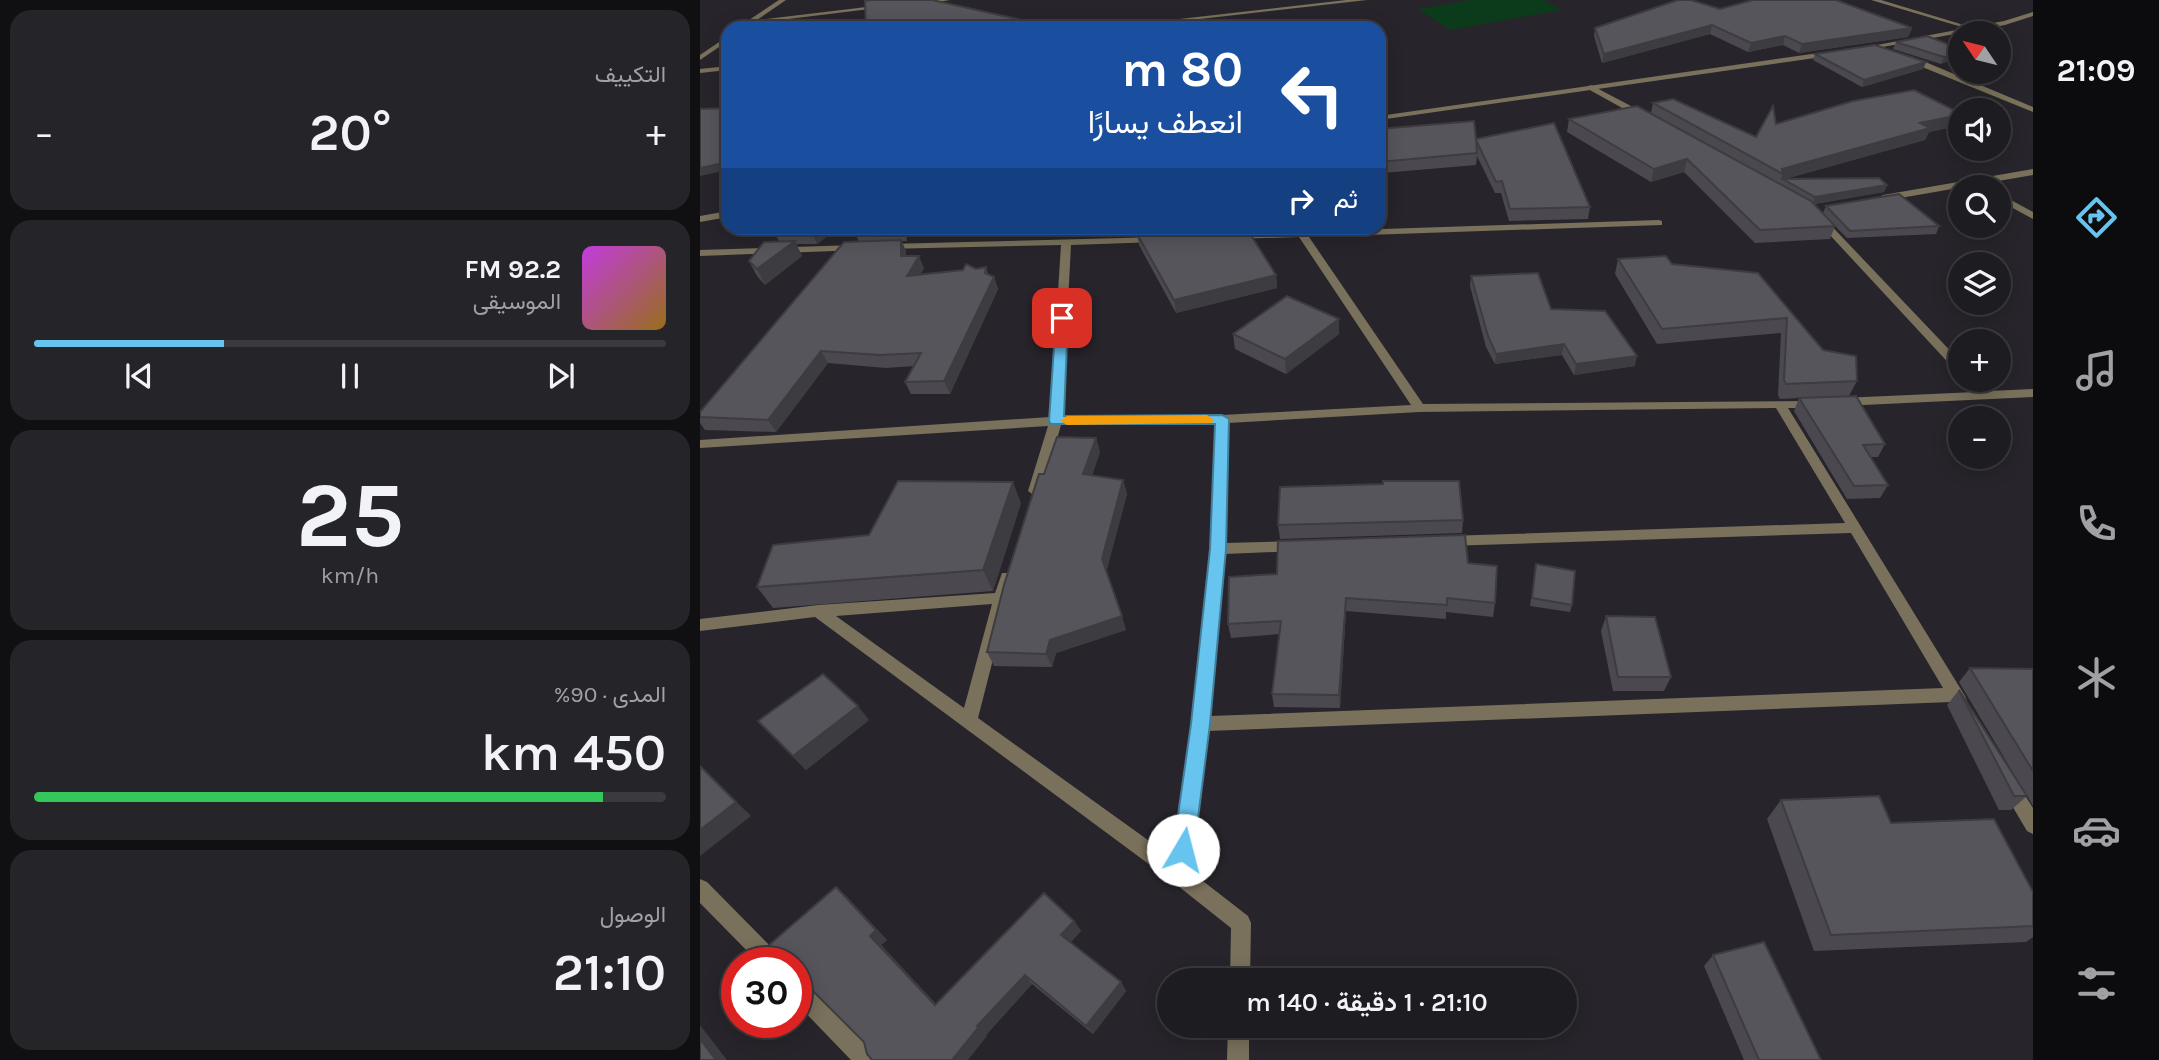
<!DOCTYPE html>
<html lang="ar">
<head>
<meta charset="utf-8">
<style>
	:root { --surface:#1d1c20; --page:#252529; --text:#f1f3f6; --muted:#a0a1a5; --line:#3b3a3e; --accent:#67c4ef }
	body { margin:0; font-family:Karla,Vazirmatn,sans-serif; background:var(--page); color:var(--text); direction:rtl; height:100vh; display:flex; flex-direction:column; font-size:26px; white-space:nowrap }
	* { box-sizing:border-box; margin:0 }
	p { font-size:23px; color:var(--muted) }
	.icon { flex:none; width:38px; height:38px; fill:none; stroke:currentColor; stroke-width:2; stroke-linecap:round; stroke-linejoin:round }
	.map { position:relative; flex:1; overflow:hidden; direction:ltr }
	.sheet { display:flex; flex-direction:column; gap:10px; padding:10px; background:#100f12; width:700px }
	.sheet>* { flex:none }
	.banner { position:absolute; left:21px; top:21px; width:665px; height:214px; border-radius:21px; box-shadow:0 4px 18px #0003,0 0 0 2px var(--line); direction:rtl; background:#1a4fa0; color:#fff; overflow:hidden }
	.needle { width:46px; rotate:305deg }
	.fabs { position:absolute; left:1248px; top:21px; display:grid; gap:14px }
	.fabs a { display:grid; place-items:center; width:63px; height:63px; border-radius:50%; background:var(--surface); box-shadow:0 4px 18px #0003,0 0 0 2px var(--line); font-size:35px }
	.speed { position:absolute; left:21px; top:947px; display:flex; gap:14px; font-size:35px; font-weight:700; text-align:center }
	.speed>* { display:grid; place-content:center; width:91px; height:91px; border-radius:50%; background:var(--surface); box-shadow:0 4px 18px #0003,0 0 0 2px var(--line); line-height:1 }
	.speed .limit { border:10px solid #d22; background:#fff; color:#111 }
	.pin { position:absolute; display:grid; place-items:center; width:60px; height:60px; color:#fff; margin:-30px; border-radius:14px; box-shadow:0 4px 10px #0006 }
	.me { position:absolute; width:77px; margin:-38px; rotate:8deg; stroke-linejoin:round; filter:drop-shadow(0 0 5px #0008) }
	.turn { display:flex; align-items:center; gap:24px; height:147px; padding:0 28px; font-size:32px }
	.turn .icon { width:91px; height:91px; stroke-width:2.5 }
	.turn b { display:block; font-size:49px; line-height:60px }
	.then { display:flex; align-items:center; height:66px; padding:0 28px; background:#0003; gap:14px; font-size:26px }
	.big { font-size:52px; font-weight:600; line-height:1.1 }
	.sheet .widget { flex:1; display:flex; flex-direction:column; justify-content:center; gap:10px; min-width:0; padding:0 24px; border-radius:21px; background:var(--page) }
	.sheet .dial { align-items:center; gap:0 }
	.dial b { font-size:91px; line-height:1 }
	.song { display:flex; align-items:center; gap:21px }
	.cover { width:84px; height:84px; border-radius:10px; background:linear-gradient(135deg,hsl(290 70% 55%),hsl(40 70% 35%)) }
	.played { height:7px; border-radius:4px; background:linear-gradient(90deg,var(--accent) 30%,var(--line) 30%) }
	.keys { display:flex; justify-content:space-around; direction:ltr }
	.heat { display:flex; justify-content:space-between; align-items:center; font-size:38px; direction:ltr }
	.charge { height:10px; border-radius:5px; background:linear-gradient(90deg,#34c759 90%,var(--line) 0) }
	.trip { position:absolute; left:457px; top:968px; width:420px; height:70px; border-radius:35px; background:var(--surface); box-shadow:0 4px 18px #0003,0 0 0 2px var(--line); font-weight:600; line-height:70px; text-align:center; direction:rtl }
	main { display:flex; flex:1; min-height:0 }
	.dock { display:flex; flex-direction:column; width:126px; justify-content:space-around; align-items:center; background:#0c0b0d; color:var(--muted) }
	.dock .icon { width:49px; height:49px }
	.dock .on { color:var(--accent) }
	.dock b { font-size:32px; color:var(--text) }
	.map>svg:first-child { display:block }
	.green { fill:#0c3b1b }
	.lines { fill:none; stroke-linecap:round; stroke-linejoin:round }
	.minor { fill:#79715b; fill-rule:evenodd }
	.tertiary { fill:#79715b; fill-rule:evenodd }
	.wall { fill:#4b494f }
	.shaded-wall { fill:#3d3c40 }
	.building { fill:#57555c; stroke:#3d3c40; stroke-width:2 }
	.route { fill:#67c4ef; stroke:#437f9b; stroke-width:2 }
	.slow { fill:#f59e0b }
</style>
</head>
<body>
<main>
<nav class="dock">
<b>21:09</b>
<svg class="icon on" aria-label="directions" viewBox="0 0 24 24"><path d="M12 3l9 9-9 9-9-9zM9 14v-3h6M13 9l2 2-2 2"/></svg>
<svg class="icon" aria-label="music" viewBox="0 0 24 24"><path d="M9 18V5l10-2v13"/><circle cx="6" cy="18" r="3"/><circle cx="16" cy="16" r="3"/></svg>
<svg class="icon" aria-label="phone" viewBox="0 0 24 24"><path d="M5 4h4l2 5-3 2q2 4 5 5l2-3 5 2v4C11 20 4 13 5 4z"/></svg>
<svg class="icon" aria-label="climate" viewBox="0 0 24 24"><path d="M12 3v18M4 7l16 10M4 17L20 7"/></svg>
<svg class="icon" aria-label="car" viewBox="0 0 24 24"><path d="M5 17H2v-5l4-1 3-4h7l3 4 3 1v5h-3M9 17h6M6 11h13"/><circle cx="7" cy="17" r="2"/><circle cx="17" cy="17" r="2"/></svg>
<svg class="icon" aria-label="filters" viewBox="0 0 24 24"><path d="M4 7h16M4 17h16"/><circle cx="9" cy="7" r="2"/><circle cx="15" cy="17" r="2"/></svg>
</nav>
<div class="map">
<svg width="1333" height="1060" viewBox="0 0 1333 1060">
	<rect width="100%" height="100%" fill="#27252b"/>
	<!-- green -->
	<polygon class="green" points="771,0 843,0 861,10 750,30 718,9"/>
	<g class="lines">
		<!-- minor -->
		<g class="minor">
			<polygon points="79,0 86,0 57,20 183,5 186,7 47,24 49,20"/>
			<polygon points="230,0 250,0 220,5 217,3"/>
			<polygon points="646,0 667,0 422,28 400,28"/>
			<polygon points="1171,0 1181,0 1277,29 1272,30"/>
			<polygon points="28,36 28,41 0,60 0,55"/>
			<polygon points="1205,56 1211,56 1333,107 1333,112 1205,60"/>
			<polygon points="28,66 28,70 0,73 0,69"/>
			<polygon points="891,85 948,115 949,117 942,119 888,89 887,87"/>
			<polygon points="1333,169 1333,175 1183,201 1178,198 1183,195"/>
			<polygon points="1298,193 1333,212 1333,219 1298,200"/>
			<polygon points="1119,215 1122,216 1260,361 1260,372 1256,371 1116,220 1114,218"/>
			<path d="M 959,220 L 962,221 L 962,225 L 609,237 L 723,404 L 1119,401 L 1121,404 L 1115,408 L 1088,408 L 1265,696 L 1267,701 L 1265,706 C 1259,708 1255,708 1251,702 L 508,731 L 490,871 L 548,916 L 551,923 L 550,980 L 530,980 L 531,928 L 473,882 L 115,617 L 0,631 L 0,619 L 118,605 L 295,593 L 302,573 L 312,573 L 314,577 L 278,718 L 473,858 L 493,724 L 511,549 L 516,423 L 361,425 L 342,491 L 335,496 L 328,491 L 348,426 L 0,448 L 0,440 L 350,417 L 361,245 L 183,249 L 183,245 L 187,244 L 460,237 L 462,239 L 457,242 L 371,245 L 362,417 L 522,415 L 711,405 L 599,237 L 533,239 L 528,236 L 530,234 ZM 1076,408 L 1145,523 L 747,536 L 740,541 L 747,546 L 1151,533 L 1243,688 L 510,716 L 525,554 L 597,551 L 602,550 L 604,546 L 602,542 L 597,541 L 525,543 L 528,423 L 719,412 ZM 292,604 L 264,708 L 136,616 Z"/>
			<polygon points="156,245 161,248 160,250 0,256 0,250"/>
			<polygon points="1265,380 1278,380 1289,391 1333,389 1333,397 1142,406 1136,402 1142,398 1276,392"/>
			<polygon points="1310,779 1316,781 1333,808 1333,834 1327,831 1301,787 1304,781"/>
			<polygon points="0,879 7,882 79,955 82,962 58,962 0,903"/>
			<polygon points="96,978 103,981 174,1052 177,1060 151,1060 96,1003"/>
			<polygon points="528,1026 549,1026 549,1060 527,1060"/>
		</g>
		<!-- tertiary -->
		<g class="tertiary">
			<polygon points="1333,12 1333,16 1305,25 1160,51 1156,49 1304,21"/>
			<polygon points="1133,51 1136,55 679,120 679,116"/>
			<polygon points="28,211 28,217 0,222 0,216"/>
		</g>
	</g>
	<!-- wall -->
	<g class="wall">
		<polygon points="1020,9 1212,28 1208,37 1099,53 1083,45 1048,52 1010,34 902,63 894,36 895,28"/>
		<polygon points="1196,42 1260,49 1241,64 1193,49"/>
		<polygon points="1115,54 1226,62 1223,69 1162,87 1113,60"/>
		<polygon points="953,103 1056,137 1076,124 1257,126 1229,132 1225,140 1085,179 1187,185 1184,192 1115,204 1123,213 1126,206 1239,226 1236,234 1147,238 1135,226 1130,239 1055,243 984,172 951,182 867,132 869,119 951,113"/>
		<polygon points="679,129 776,139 890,207 888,219 809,221 801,193 795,193 777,156 776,165 682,173 687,191 687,203 679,203"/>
		<polygon points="138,228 117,244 96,244 102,256 65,285 57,276 49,261 79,241 73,230"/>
		<polygon points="207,228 207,241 202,241 206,252 206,256 224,268 220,275 286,267 288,274 294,277 298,289 250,394 211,394 205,382 214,366 186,368 128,363 76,432 5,430 0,423 0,412 159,242 156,235"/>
		<polygon points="430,228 541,228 576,275 577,288 476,313 439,245 437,234 433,234"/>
		<polygon points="554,228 582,228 556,229"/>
		<polygon points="918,259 1058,273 1123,350 1157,381 1149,396 1185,444 1178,457 1171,457 1188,485 1180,498 1147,499 1094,411 1099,398 1080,399 1078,395 1081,333 957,344 915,274"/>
		<polygon points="771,276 851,309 935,366 874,375 862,355 795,364 786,347 770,286"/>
		<polygon points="533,334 639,334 586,374 535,349"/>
		<polygon points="396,438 400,452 392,475 423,480 427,494 406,572 426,630 356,653 352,667 294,666 287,652"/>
		<polygon points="321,503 293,591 73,608 57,587"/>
		<polygon points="763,520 762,533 580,539 578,525"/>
		<polygon points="768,563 795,603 793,617 746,612 746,619 646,611 640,708 574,707 572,694 580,634 531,638 528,624"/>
		<polygon points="836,564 872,605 870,612 830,606"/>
		<polygon points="906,616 971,677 964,691 913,691 901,631"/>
		<polygon points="1270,668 1333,669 1333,806 1259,682"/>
		<polygon points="1259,690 1327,796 1311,810 1299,810 1247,705"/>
		<polygon points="169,720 106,770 58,721"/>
		<polygon points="1081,800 1191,823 1333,892 1333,937 1326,942 1114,951 1067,819"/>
		<polygon points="136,887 147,897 187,940 181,945 236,1004 374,921 381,931 370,943 421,982 426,991 393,1034 332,984 286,1035 287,1036 164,1042 99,977 96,976 96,962 71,953"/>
		<polygon points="1013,955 1121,1060 1044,1060 1004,966"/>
	</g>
	<!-- shaded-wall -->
	<g class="shaded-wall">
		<polygon points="1012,25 1010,34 902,63 904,54"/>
		<polygon points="1212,28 1208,37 1099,53 1102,44"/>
		<polygon points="1085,36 1083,45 1048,52 1051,43"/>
		<polygon points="1260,53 1260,58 1241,64 1244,57"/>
		<polygon points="1226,62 1223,69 1162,87 1164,80"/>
		<polygon points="1260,115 1260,119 1257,126 1229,132 1225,140 1081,180 1083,174 1082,169 1220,123"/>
		<polygon points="987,159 984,172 951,182 954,169"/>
		<polygon points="28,162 28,170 0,176 0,168"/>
		<polygon points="1187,185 1184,192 1112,204 1115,197"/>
		<polygon points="112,228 138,228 117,244 110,229"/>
		<polygon points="204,228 207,228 207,241 204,233"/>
		<polygon points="201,240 206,252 206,268 201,256"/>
		<polygon points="95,241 102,256 65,285 57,269"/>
		<polygon points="219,256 224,268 212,288 207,276"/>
		<polygon points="576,275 577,288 476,313 474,300"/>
		<polygon points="294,277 298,289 250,394 244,381"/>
		<polygon points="639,319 639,334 586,374 585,359"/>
		<polygon points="864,344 862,355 795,364 796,354"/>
		<polygon points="121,351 128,363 76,432 68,420"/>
		<polygon points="937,356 935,366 874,375 876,364"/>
		<polygon points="396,438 400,452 388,488 383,474"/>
		<polygon points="423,480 427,494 406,573 402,559"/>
		<polygon points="313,482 321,503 293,591 283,570"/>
		<polygon points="646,598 646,611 640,708 639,695"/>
		<polygon points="422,616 426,630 356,653 352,667 346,654 350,640"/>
		<polygon points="158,706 169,720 106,770 93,756"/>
		<polygon points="0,766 51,816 0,856"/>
		<polygon points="136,887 147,897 187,940 181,945 245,1014 235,1005 170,936"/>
		<polygon points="374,921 381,931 368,945 361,935"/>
		<polygon points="325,975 332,984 286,1035 287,1036 268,1060 252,1060 277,1026"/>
		<polygon points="421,982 426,991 393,1034 386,1026"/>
		<polygon points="0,1025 27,1060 16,1060 0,1039"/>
	</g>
	<!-- building -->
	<g class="building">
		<polygon points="170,0 232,0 358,28 166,28 165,1"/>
		<polygon points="978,0 991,0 1020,9 1053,0 1136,0 1212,28 1102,44 1085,36 1051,43 1012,25 904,54 895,28"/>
		<polygon points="1227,36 1260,49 1260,53 1244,57 1196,42"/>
		<polygon points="1175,45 1226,62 1164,80 1115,54"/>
		<polygon points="1214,90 1260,113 1260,115 1220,123 1230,128 1082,169 1083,174 953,103 973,99 1056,137 1073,106 1076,124 1153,101"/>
		<polygon points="937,106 1111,201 1135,226 1060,230 987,159 954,169 869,119"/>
		<polygon points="28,108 28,162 0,168 0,109"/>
		<polygon points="774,121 776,139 854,123 890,207 810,209 802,181 796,182 776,140 777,153 679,162 679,129"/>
		<polygon points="679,163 687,191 679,191"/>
		<polygon points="1179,178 1187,185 1115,197 1083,179"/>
		<polygon points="1199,194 1239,226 1150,231 1126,206"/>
		<polygon points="75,228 112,228 110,229 73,230"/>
		<polygon points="162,228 204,228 204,233 156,235"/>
		<polygon points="547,229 576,275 474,300 436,232"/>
		<polygon points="201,240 201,256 219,256 207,276 263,270 266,264 276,269 286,267 285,273 294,277 244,381 205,382 221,353 180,355 121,351 68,420 0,417 0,412 144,242"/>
		<polygon points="95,241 57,269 49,261 64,242"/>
		<polygon points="966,256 972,264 1058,273 1123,350 1156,356 1157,381 1086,384 1084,380 1087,318 962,329 918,259"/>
		<polygon points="838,273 851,309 905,311 937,356 876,364 864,344 796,354 788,336 771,276"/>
		<polygon points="587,296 639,319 585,359 533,334"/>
		<polygon points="1156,396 1185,444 1163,445 1188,485 1154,486 1099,398"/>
		<polygon points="357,437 396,438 383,474 423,480 402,559 422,616 350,640 346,654 287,652 304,585 339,474 344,474"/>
		<polygon points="198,481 313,482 283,570 57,587 73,545 169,535"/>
		<polygon points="683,481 759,481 763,520 578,525 580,487 683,484"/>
		<polygon points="765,535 768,563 797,566 795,603 747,598 747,605 646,598 639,695 572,694 581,621 528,624 529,577 577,574 578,541"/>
		<polygon points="836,564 875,571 872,605 832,598"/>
		<polygon points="906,616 955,617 971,677 918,677"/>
		<polygon points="1270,668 1333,669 1333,771"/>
		<polygon points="123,674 158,706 93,756 58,721"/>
		<polygon points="1259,690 1327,796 1314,796"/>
		<polygon points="0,766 36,802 0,830"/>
		<polygon points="1179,796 1191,823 1294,819 1333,892 1333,926 1131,935 1081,800"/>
		<polygon points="136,887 176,930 170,936 235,1005 344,893 374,921 361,935 421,982 386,1026 325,975 277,1026 278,1028 252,1060 172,1060 167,1054 164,1042 96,974 96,962 74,962 68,955 71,953 69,945"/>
		<polygon points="1064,942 1121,1060 1059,1060 1013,955"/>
		<polygon points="0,1039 16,1060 0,1060"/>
	</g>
	<!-- route -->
	<polygon class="route" points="362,315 368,318 364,416 522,415 529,419 526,549 510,724 494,850 491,857 483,860 476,857 473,850 491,724 510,549 515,424 351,424 349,421 356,318"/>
	<!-- slow -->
	<polygon class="slow" points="507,415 514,420 512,423 367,425 360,421 367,416"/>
</svg>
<div class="fabs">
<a><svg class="needle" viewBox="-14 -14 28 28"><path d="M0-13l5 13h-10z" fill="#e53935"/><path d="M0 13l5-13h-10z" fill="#a0a1a5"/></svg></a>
<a><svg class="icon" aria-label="sound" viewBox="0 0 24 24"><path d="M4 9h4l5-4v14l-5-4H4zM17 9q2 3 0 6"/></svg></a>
<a><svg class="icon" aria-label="search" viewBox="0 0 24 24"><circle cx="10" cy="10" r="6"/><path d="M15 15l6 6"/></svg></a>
<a><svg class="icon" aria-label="layers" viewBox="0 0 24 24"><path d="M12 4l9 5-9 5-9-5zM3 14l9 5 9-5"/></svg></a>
<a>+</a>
<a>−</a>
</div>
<div class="speed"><div class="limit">30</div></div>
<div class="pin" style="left:362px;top:318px;background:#d93025"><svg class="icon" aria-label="arrive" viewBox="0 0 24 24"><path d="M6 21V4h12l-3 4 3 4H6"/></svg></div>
<svg class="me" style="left:483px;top:850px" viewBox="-20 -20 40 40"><circle r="19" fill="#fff"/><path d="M0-13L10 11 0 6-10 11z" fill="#67c4ef"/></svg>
<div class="trip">21:10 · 1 دقيقة · 140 m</div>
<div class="banner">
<div class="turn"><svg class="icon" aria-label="left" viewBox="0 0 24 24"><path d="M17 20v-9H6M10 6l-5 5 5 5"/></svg><div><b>80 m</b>انعطف يسارًا</div></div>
<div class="then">ثم<svg class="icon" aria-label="right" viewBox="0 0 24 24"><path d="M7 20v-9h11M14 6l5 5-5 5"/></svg></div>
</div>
</div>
<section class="sheet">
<div class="widget"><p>التكييف</p>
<div class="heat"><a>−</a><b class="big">20°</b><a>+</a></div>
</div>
<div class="widget">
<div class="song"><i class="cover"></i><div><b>92.2 FM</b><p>الموسيقى</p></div></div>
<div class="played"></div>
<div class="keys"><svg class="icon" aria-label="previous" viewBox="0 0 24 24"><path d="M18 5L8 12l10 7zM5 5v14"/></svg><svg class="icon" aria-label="pause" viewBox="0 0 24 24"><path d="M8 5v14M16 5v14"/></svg><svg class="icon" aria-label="next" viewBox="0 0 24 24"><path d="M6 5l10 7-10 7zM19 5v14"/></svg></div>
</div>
<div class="widget dial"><b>25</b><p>km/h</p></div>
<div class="widget"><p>المدى · 90%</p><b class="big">450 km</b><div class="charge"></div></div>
<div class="widget"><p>الوصول</p><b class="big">21:10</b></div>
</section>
</main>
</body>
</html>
